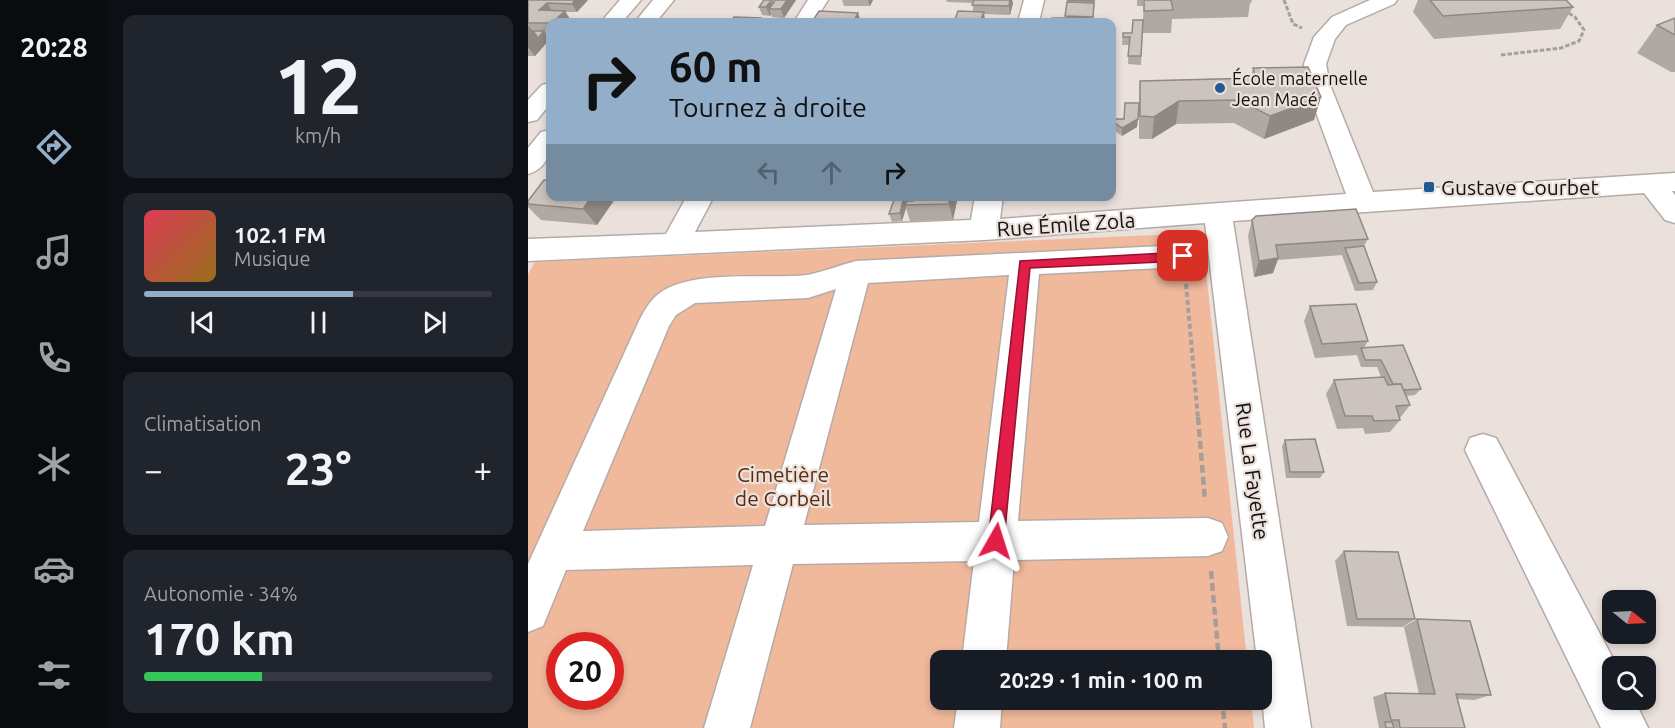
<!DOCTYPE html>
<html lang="fr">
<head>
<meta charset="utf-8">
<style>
	:root { --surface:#171b24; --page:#20242c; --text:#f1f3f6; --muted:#9ea1a6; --line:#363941; --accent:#93aec9 }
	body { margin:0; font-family:Ubuntu,sans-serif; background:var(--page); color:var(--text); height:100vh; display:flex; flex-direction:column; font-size:22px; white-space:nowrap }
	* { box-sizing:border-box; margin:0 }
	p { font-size:20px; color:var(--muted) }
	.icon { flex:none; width:33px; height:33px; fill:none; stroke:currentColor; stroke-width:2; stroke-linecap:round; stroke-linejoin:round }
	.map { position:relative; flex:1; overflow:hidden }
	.panel { display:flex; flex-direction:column; gap:15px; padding:15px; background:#0d0f14; width:420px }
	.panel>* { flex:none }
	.top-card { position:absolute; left:18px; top:18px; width:570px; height:183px; border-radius:12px; box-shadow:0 3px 9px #0003; background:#93aec9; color:#111; overflow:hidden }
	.needle { width:39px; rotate:108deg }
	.controls { position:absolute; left:1074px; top:590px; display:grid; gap:12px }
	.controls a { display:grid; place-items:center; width:54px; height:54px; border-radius:12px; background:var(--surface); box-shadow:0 3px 9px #0003; font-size:30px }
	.speed { position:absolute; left:18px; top:632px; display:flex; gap:12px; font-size:30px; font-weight:700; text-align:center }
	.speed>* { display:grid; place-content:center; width:78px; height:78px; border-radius:50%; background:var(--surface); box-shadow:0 3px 9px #0003; line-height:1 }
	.speed .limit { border:9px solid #d22; background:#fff; color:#111 }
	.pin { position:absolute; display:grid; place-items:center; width:51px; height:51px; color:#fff; margin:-26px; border-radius:12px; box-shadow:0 3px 9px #0006 }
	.me { position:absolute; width:66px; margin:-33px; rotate:6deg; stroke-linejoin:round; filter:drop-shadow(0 0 4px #0008) }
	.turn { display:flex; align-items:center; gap:21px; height:126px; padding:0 24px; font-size:27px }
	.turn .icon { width:78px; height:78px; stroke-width:2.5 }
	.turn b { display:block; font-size:42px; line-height:51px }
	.lanes { display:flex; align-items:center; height:57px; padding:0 24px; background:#0003; justify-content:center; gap:30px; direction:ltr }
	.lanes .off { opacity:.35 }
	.big { font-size:45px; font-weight:700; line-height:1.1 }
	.panel .tile { flex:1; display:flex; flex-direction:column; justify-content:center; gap:9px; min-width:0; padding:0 21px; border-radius:12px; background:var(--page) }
	.panel .dial { align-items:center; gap:0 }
	.dial b { font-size:78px; line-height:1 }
	.song { display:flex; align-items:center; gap:18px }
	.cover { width:72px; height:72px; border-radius:9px; background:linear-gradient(135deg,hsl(350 70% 55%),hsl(40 70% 35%)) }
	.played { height:6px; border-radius:3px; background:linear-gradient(90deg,var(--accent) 60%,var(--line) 60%) }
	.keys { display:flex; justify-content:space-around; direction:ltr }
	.heat { display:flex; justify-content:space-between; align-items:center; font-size:33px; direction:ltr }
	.charge { height:9px; border-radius:4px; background:linear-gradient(90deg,#34c759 34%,var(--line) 0) }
	.trip { position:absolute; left:402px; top:650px; width:342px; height:60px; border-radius:12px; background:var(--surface); box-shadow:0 3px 9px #0003; font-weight:700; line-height:60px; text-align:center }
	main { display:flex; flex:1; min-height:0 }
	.tabs { display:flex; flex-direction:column; width:108px; justify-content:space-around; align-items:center; background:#090b0e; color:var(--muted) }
	.tabs .icon { width:42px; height:42px }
	.tabs .active { color:var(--accent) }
	.tabs b { font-size:27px; color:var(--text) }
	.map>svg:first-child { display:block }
	.green { fill:#f1b99c; fill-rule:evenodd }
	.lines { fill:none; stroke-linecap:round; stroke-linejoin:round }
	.minor-casing { stroke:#b5aba6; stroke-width:3 }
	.path-far2 { stroke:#a69e99; stroke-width:3; stroke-dasharray:4.5 2; stroke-linecap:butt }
	.path-far1 { stroke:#a69e99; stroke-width:4; stroke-dasharray:5 3; stroke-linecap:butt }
	.path { stroke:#a69e99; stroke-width:4.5; stroke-dasharray:8 4; stroke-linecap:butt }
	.minor { fill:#fff; fill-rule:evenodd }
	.wall { fill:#b0a8a3 }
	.shaded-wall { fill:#908885 }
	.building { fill:#cdc3be; stroke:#908885; stroke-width:1.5 }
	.route { fill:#e11d48; stroke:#92132f; stroke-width:1.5 }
	.poi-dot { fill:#215991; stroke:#ebe1dc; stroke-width:2 }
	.labels { text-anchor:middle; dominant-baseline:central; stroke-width:4.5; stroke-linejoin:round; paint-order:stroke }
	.far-poi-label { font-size:18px; fill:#15110f; stroke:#ebe1dc; text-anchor:start }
	.poi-label { font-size:21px; fill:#15110f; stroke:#ebe1dc; text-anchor:start }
	.street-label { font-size:21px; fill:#15110f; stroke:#ebe1dc }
	.park-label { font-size:21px; fill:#5c2909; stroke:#ebe1dc }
</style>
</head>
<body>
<main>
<nav class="tabs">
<b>20:28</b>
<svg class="icon active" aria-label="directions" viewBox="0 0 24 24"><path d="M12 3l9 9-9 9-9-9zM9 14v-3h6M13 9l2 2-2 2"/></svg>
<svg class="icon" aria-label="music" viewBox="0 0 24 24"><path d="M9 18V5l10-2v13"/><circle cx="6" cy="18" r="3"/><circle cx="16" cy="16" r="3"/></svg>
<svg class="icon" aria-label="phone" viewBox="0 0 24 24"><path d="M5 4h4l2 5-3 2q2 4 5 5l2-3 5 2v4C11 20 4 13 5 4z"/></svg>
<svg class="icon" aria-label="climate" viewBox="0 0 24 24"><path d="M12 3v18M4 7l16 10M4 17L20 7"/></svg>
<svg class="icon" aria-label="car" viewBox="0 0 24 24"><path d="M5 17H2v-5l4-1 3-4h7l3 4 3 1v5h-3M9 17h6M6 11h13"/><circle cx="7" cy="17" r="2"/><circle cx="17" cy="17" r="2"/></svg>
<svg class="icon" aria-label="filters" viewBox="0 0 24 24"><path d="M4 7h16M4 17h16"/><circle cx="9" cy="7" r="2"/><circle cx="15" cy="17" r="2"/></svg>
</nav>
<section class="panel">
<div class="tile dial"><b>12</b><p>km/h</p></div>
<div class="tile">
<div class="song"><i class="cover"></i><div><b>102.1 FM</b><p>Musique</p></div></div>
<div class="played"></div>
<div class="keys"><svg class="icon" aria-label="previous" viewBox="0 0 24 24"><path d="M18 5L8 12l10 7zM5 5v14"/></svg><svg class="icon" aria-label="pause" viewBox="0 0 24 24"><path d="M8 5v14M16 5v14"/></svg><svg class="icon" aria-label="next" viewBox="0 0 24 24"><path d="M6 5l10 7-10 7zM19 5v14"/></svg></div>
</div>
<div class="tile"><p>Climatisation</p>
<div class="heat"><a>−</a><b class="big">23°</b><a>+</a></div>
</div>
<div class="tile"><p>Autonomie · 34%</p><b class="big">170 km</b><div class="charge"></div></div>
</section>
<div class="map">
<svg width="1147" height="728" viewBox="0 0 1147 728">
	<rect width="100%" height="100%" fill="#ebe1dc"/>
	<!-- green -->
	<path class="green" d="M 674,233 L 719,660 L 412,660 L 412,699 L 723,699 L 726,728 L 0,728 L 0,274 L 7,262 ZM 32,645 L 82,645 L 82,696 L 32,696 Z"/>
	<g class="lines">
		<!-- minor casing -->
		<g class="minor-casing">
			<g id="minor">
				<polygon points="92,0 113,0 94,22 73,22"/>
				<polygon points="125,0 146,0 128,22 107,22"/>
				<polygon points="280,0 300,0 286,22 266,22"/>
				<polygon points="496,0 516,0 511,22 490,22"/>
				<polygon points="842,0 869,0 866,4 818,25 807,39 798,64 802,85 845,192 1147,173 1147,191 1144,191 1147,195 1147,223 1137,220 1116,193 705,221 783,728 737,728 734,697 734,660 729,660 677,223 456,240 0,261 0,239 138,234 159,196 186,196 167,232 443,220 447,196 475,196 472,219 818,194 778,85 776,64 786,37 804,17"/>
				<polygon points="22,83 22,104 9,120 0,122 0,100 14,85"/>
				<path d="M 22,130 C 24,149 21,168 0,174 L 0,148 L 13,132 Z"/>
				<path d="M 655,245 L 665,248 L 670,256 L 665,264 L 655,267 L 511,274 L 490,521 L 680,518 L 694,523 L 700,537 L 694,551 L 680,556 L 486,560 L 478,660 L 434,660 L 446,561 L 265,564 L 222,728 L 176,728 L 225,565 L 38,570 L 15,626 L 0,632 L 0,564 L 111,321 C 115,313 120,304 126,298 C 156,267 239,280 279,275 C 295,272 312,265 328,261 ZM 481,275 L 451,522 L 276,525 L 340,283 ZM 308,289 L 237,526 L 55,531 L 141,326 L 148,315 L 167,303 L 280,298 Z"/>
				<polygon points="955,434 968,438 1089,666 1084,666 1084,699 1106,699 1120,728 1073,728 937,450 942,438"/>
				<polygon points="430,699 474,699 472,728 426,728"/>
			</g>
		</g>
		<!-- path-far2 -->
		<g class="path-far2">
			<polyline points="756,0 765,24 774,28"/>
			<polyline points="973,55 1033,48 1051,41 1056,30 1047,17 1039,12"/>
		</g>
		<!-- path-far1 -->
		<polyline class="path-far1" points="658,284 670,419"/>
		<!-- path -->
		<g class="path">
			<polyline points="670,417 677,501"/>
			<polyline points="683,571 691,660"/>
			<polyline points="694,699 697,728"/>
		</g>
		<!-- minor -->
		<use href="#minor" class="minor"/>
	</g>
	<!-- wall -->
	<g class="wall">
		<polygon points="0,0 60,0 49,12 37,12 42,19 39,22 22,22 22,32 17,31 22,39 7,56 0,56"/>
		<polygon points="236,0 268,0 256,18 244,17 243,14 242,16 234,15 231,7"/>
		<polygon points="314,0 345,0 342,6 316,6"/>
		<polygon points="418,0 484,0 485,3 482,15 456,14 457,20 461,20 461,22 426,22 445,12 445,3 419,2"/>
		<polygon points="539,0 567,0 565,22 523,22 538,18"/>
		<rect x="609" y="0" width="6" height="6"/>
		<polygon points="616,0 724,0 723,3 722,3 720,17 644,19 643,33 614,33 615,25 613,65 600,64 601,45 594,45 595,33 604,33 615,20"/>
		<polygon points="890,0 1038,0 1045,7 1032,29 906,39 885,12"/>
		<polygon points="1147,18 1147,72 1143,72 1109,53 1129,25"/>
		<polygon points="725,68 793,97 786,120 736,139 706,123 648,124 624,139 611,139 611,104 609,127 594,136 584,129 584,119 596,119 611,103 612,81 723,78"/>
		<polygon points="430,196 425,220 382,221 378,208 374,221 364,222 361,214 367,197"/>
		<polygon points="87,199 69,225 13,220 0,207 0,201"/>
		<polygon points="724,220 840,239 836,246 849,282 845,290 827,291 814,255 750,260 745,273 726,277 720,236"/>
		<polygon points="782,306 840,341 836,348 893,389 887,395 878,396 882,405 872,418 872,420 862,432 837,434 835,428 809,429 798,394 806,380 853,377 849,367 833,367 829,355 787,358 776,321"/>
		<polygon points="757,440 796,472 792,478 758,478 754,446"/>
		<polygon points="816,551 887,619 875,627 819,626 807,561"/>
		<polygon points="889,619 963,695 946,700 929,699 937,728 851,728 845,697 857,693 891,694 876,627"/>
	</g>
	<!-- shaded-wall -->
	<g class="shaded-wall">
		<polygon points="47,0 60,0 49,12 44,4"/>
		<polygon points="259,0 268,0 256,18 253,9"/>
		<polygon points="340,0 345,0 342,6"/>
		<polygon points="482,0 484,0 485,3 482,15 481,6"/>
		<polygon points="242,2 246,9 241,9 243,14 242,16 238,7"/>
		<polygon points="19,3 24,11 11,10"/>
		<polygon points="37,11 42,19 39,22 25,22"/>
		<polygon points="456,12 457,22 452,22"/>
		<polygon points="330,13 333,22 325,22"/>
		<polygon points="0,25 10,38 16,31 22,39 7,56 0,47"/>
		<polygon points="793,97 786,120 736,139 742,116"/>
		<polygon points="651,101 648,124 624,139 626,117"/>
		<polygon points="610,119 609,127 594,136 594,128"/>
		<polygon points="64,196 86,196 87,199 69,225 55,209"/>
		<polygon points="376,196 380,196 381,201 379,206 377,205 378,208 374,221 372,213"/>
		<polygon points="422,196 430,196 425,220 421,204"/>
		<polygon points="750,258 745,273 726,277 731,261"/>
	</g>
	<!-- building -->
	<g class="building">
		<polygon points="0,0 47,0 44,4 19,3 11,10 37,11 25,22 22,22 22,23 0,23"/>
		<polygon points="236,0 259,0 253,9 241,9 246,2 242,2 238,7 231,7"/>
		<polygon points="446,0 482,0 481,6 444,5"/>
		<polygon points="539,0 566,0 566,1"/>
		<polygon points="616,0 643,0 645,10 616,11"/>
		<polygon points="902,0 1038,0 1045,7 915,16"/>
		<polygon points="539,2 566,3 565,17 537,16"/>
		<polygon points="291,11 330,13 325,22 284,22"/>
		<polygon points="430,11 456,12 452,22 426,22"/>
		<polygon points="206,17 233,18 231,22 202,22"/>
		<polygon points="524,18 560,18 559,22 523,22"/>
		<polygon points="1147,18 1147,35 1129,25"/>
		<polygon points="457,20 461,20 460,22 456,22"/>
		<polygon points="605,20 615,20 613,56 600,56 602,37 595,37 595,33 604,33"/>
		<polygon points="5,31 16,31 10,38"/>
		<polygon points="780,67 793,97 742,116 711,100 651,101 626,117 612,116 612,81 728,78 725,68"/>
		<polygon points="597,103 611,103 610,119 594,128 584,121 584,119 596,119"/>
		<polygon points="16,180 22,181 22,196 64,196 55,209 0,204 0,201"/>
		<polygon points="386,196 422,196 421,204 377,205 379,201 385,201"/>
		<polygon points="367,197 376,197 372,213 361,214"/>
		<polygon points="828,209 840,239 748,245 750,258 731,261 724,220 728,216"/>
		<polygon points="836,246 849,282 831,283 817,248"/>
		<polygon points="828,304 840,341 794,344 782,306"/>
		<polygon points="875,345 893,389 875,390 873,384 865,384 853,360 837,360 833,348"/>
		<polygon points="856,377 860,385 873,384 882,405 868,406 872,420 846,421 844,416 817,416 806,380"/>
		<polygon points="787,439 796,472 762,472 757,440"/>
		<polygon points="816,551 870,552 887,619 829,619"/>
		<polygon points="889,619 942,621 963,695 928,694 937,728 872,728 871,720 863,720 857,693 907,694"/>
		<polygon points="857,722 864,722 866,728 858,728"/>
	</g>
	<!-- route -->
	<polygon class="route" points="655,252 661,256 655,261 502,268 476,541 474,547 468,549 463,547 460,541 492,261"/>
	<!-- markers -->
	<g class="poi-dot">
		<circle cx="692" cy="88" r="6"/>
		<rect x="895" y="181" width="12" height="12" rx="3"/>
	</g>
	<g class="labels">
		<!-- far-poi labels -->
		<g class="far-poi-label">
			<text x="704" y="78">École maternelle<tspan x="704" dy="21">Jean Macé</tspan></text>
		</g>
		<!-- poi labels -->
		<g class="poi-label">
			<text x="913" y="187">Gustave Courbet</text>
		</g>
		<!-- street labels -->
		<g class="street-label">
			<text transform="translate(538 224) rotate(-4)">Rue Émile Zola</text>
			<text transform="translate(725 471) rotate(82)">Rue La Fayette</text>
		</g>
		<!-- park labels -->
		<g class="park-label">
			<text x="255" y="474">Cimetière<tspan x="255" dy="24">de Corbeil</tspan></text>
		</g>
	</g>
</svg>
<div class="controls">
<a><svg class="needle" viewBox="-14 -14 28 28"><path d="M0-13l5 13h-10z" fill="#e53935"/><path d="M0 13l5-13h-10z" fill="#9ea1a6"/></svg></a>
<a><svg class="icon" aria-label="search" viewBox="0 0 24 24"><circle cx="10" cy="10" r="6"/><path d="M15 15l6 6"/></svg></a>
</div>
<div class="speed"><div class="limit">20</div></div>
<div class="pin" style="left:655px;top:256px;background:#d93025"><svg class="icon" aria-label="arrive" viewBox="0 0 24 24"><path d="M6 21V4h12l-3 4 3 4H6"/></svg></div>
<svg class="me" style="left:468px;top:541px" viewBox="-20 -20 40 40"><path d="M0-17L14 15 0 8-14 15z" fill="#e11d48" stroke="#fff" stroke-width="4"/></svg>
<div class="trip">20:29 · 1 min · 100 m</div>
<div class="top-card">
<div class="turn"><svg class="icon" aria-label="right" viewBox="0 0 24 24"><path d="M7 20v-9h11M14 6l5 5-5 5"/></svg><div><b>60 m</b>Tournez à droite</div></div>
<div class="lanes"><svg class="icon off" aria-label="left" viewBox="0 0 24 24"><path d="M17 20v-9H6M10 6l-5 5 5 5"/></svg><svg class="icon off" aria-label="ahead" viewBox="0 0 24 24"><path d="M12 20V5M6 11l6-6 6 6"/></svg><svg class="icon" aria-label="right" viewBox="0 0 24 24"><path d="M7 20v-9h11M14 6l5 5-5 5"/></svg></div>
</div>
</div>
</main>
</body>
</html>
